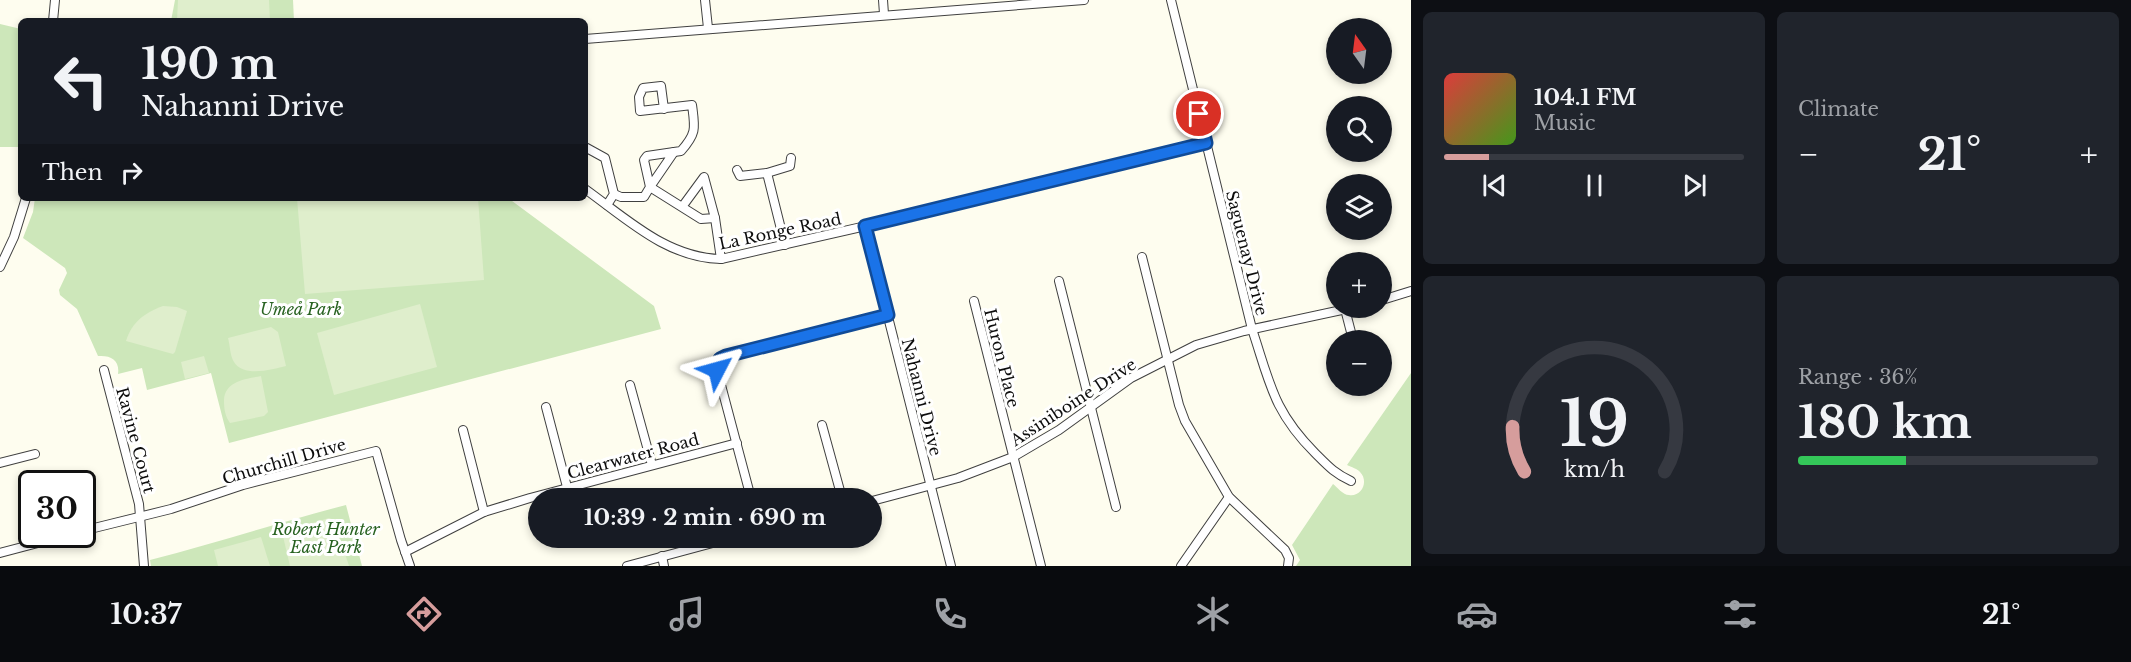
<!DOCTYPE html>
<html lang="en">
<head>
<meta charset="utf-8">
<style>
	:root { --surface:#171b24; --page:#20242c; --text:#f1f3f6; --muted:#9ea1a6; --line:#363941; --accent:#d69d9c }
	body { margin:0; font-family:"Libre Baskerville",serif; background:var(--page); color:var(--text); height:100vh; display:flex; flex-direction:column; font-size:22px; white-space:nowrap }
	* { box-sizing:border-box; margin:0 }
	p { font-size:20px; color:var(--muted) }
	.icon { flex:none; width:33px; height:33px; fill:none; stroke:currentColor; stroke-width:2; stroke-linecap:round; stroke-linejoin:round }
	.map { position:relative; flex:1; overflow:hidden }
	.panel { display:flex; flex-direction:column; gap:12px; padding:12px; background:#0d0f14; width:720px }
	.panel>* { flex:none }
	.guide { position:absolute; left:18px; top:18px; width:570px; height:183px; border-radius:9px; box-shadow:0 3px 9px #0003; background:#171b24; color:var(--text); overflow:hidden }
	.needle { width:39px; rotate:346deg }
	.controls { position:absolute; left:1326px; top:18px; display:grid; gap:12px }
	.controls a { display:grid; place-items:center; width:66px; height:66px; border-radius:50%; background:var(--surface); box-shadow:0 3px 9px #0003; font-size:30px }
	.speed { position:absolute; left:18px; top:470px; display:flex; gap:12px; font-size:30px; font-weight:700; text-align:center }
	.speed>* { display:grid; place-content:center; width:78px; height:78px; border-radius:50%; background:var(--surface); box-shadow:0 3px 9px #0003; line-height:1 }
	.speed .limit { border:3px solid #111; border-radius:9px; background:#fff; color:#111 }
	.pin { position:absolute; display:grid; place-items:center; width:51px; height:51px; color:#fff; margin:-26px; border:3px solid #fff; border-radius:50%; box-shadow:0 2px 6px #0007 }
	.me { position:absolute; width:66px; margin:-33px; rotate:51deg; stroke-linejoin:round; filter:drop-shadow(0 0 4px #0008) }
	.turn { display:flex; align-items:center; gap:21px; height:126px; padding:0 24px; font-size:27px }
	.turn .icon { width:78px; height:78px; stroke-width:2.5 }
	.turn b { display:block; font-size:42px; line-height:51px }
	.then { display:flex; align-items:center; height:57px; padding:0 24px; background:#0003; gap:12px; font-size:22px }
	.big { font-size:45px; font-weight:800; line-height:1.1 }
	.panel .tile { flex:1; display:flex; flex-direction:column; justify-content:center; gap:9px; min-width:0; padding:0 21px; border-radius:9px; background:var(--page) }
	.panel .dial { align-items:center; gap:0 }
	.dial svg { height:156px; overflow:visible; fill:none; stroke:var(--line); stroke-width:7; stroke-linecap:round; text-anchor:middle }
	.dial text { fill:var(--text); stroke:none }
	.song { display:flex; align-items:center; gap:18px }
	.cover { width:72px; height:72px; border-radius:9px; background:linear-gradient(135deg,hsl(0 70% 55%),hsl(100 70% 35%)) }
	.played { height:6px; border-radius:3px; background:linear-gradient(90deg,var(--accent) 15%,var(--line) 15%) }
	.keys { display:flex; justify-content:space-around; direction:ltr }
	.heat { display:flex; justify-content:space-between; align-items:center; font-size:33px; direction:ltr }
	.charge { height:9px; border-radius:4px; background:linear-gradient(90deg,#34c759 36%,var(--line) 0) }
	.panel .tiles { flex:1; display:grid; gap:12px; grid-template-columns:repeat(2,1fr) }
	.trip { position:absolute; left:528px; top:488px; width:354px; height:60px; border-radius:30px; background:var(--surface); box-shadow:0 3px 9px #0003; font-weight:800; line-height:60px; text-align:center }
	.dock { display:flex; height:96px; justify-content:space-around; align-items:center; background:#090b0e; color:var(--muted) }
	.dock .icon { width:42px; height:42px }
	.dock .current { color:var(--accent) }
	.dock b { font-size:27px; color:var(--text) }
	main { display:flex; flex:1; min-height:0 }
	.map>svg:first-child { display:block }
	.green { fill:#cde7ba }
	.pitch { fill:#dfeecc }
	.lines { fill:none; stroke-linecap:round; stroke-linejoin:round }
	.minor-casing { stroke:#404040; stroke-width:10 }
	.minor { stroke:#fff; stroke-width:8 }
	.route-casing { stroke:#114b97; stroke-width:15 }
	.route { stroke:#1a73e8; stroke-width:10 }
	.labels { text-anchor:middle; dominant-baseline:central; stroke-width:6; stroke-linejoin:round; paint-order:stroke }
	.street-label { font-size:16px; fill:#0d0d0d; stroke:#fff }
	.park-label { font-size:16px; font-style:italic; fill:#286221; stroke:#fff }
</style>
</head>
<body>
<main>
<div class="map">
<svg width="1411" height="566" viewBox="0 0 1411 566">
	<rect width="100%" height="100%" fill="#fefdef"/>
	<!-- green -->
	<g class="green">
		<polygon points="175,0 293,0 294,21 171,21"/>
		<polygon points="0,24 21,29 21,147 0,147"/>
		<path d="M 35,198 L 508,198 L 654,306 L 661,329 L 229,443 L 211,373 L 147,390 L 142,368 L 118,374 C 120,360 111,355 98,356 L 77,309 L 60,295 L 59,290 L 67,273 L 65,268 L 23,238 L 33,212 Z"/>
		<path d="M 1411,373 L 1411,566 L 1296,566 L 1300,560 L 1292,545 L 1333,484 C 1337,487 1343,495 1349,495 C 1362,497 1369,481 1360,472 C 1358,469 1351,467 1347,465 Z"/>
		<path d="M 346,505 L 362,566 L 151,566 L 150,560 C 216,543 280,522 346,505 Z"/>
	</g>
	<!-- pitch -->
	<g class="pitch">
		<polygon points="178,0 269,0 270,21 177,21"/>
		<polygon points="297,198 478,198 484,280 305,294"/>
		<polygon points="420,304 437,367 334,395 317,333"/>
		<path d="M 163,306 L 177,307 L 187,311 L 175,352 L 173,354 L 126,341 C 132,322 144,313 163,306 Z"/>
		<path d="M 271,327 L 278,332 L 286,366 C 273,369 244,378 234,362 C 230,356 230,345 228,338 Z"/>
		<polygon points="204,356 209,373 185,379 181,362"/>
		<path d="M 261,376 L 268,412 L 264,416 L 230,423 C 225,416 224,409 224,400 C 225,381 245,379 261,376 Z"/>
		<polygon points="329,518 334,520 349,566 290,566 282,532"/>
		<polygon points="261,537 270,566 218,566 214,550"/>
	</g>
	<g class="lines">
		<!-- minor casing -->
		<g class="minor-casing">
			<g id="minor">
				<polyline points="705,0 708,28"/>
				<polyline points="883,0 884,14"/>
				<path d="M 1171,0 L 1252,329 C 1270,383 1273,411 1315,453 C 1328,466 1334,473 1351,481"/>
				<polyline points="53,21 55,0"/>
				<polyline points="585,39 1084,0"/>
				<path d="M 664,109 L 661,86 L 643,88 L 639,97 L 640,111 L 692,105 C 695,128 697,133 681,151 L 674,152"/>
				<polyline points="585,147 605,158 614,194 607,205"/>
				<polyline points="737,170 740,176 767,173 790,166 791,158"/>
				<polyline points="767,173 785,245"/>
				<path d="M 585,189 C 627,219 667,258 721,259 L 936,210 L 1206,143"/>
				<polyline points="614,194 621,197 644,197 650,187 644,160 647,156 674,152 650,187 701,219 715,218 704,177 682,207"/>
				<polyline points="715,218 721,259"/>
				<polyline points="865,226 951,566"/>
				<polyline points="1142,257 1179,405 1185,421 1229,497 1285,550 1289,558 1288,566"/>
				<polyline points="0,267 14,237 26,198"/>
				<polyline points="1059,281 1116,507"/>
				<polyline points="1382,300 1411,291"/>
				<polyline points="974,301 1041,566"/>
				<polyline points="1345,309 1353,340"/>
				<polyline points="104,370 139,504 144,566"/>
				<polyline points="630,385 652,465"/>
				<polyline points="546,407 567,487"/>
				<polyline points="822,425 842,498"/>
				<polyline points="463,430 484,512"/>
				<polyline points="0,463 35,454"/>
				<polyline points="751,498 717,370 720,359 888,315"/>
				<polyline points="872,501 958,478 1013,457 1059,430 1131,378 1196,345 1244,331 1351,308"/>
				<polyline points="82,531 171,509 243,485 376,451 401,540 410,566"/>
				<polyline points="405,552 484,512 530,498 737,443"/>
				<polyline points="0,553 72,534"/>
				<polyline points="662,556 664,566"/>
				<polyline points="627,566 735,537"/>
				<polyline points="1181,566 1229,497"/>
			</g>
		</g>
		<!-- minor -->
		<use href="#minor" class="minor"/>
	</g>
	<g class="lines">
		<!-- route casing -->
		<g class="route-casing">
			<polyline id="route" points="717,370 720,359 726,356 888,315 865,226 1206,143 1199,114"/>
		</g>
		<!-- route -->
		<use href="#route" class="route"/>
	</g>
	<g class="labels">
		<!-- street labels -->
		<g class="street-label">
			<text transform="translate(780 231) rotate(-12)">La Ronge Road</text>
			<text transform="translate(1247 253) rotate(76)">Saguenay Drive</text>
			<text transform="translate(1002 358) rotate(76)">Huron Place</text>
			<text transform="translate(922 397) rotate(76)">Nahanni Drive</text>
			<text transform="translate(1073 402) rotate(-33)">Assiniboine Drive</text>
			<text transform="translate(136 440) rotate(75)">Ravine Court</text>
			<text transform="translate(633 456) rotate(-15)">Clearwater Road</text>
			<text transform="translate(284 461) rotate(-16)">Churchill Drive</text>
		</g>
		<!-- park labels -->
		<g class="park-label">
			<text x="301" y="309">Umeå Park</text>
			<text x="326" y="529">Robert Hunter<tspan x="326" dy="18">East Park</tspan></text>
		</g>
	</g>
</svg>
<div class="controls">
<a><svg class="needle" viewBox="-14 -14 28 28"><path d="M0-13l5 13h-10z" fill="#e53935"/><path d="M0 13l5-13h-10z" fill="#9ea1a6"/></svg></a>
<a><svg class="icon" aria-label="search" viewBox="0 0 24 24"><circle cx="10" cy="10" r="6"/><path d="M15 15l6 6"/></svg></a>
<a><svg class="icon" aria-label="layers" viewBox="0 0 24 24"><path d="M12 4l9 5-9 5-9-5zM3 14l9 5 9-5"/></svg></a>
<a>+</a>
<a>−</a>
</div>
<div class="speed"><div class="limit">30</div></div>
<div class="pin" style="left:1199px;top:114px;background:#d93025"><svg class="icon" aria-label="arrive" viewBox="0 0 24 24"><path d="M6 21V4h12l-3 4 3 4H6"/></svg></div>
<svg class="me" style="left:717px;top:370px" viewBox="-20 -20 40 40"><path d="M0-17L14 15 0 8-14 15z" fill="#1a73e8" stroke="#fff" stroke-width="4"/></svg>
<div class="trip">10:39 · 2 min · 690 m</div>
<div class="guide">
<div class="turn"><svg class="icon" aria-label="left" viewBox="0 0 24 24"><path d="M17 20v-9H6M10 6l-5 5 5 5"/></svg><div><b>190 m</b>Nahanni Drive</div></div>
<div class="then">Then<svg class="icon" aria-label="right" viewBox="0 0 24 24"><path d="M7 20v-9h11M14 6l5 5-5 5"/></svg></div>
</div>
</div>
<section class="panel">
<div class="tiles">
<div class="tile">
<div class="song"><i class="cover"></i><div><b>104.1 FM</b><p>Music</p></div></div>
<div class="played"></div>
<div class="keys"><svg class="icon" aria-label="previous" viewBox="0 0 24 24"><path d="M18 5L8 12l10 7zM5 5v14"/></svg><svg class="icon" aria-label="pause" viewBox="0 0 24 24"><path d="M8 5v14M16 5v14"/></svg><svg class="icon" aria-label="next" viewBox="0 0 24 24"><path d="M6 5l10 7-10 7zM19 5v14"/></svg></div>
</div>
<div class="tile"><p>Climate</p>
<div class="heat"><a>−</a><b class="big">21°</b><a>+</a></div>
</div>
<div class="tile dial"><svg viewBox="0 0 100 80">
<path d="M14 69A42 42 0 1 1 86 69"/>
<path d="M14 69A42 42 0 0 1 8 46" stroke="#d69d9c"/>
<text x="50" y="56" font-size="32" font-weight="700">19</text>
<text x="50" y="72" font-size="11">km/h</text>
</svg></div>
<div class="tile"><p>Range · 36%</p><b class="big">180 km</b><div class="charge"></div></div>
</div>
</section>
</main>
<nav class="dock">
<b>10:37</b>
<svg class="icon current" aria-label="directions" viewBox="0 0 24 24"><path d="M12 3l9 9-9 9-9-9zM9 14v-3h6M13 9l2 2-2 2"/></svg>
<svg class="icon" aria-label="music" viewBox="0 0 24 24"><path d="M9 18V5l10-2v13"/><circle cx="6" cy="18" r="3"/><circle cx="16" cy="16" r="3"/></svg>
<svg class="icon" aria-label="phone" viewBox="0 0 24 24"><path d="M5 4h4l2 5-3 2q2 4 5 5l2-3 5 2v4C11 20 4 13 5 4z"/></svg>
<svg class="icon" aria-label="climate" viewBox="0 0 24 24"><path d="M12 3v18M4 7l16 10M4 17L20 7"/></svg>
<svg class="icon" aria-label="car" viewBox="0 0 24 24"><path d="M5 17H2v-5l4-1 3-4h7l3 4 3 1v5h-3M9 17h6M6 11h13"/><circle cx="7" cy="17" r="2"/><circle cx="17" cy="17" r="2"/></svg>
<svg class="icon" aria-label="filters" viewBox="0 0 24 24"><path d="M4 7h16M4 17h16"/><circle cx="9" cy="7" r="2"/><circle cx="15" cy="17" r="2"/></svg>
<b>21°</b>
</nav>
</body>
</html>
